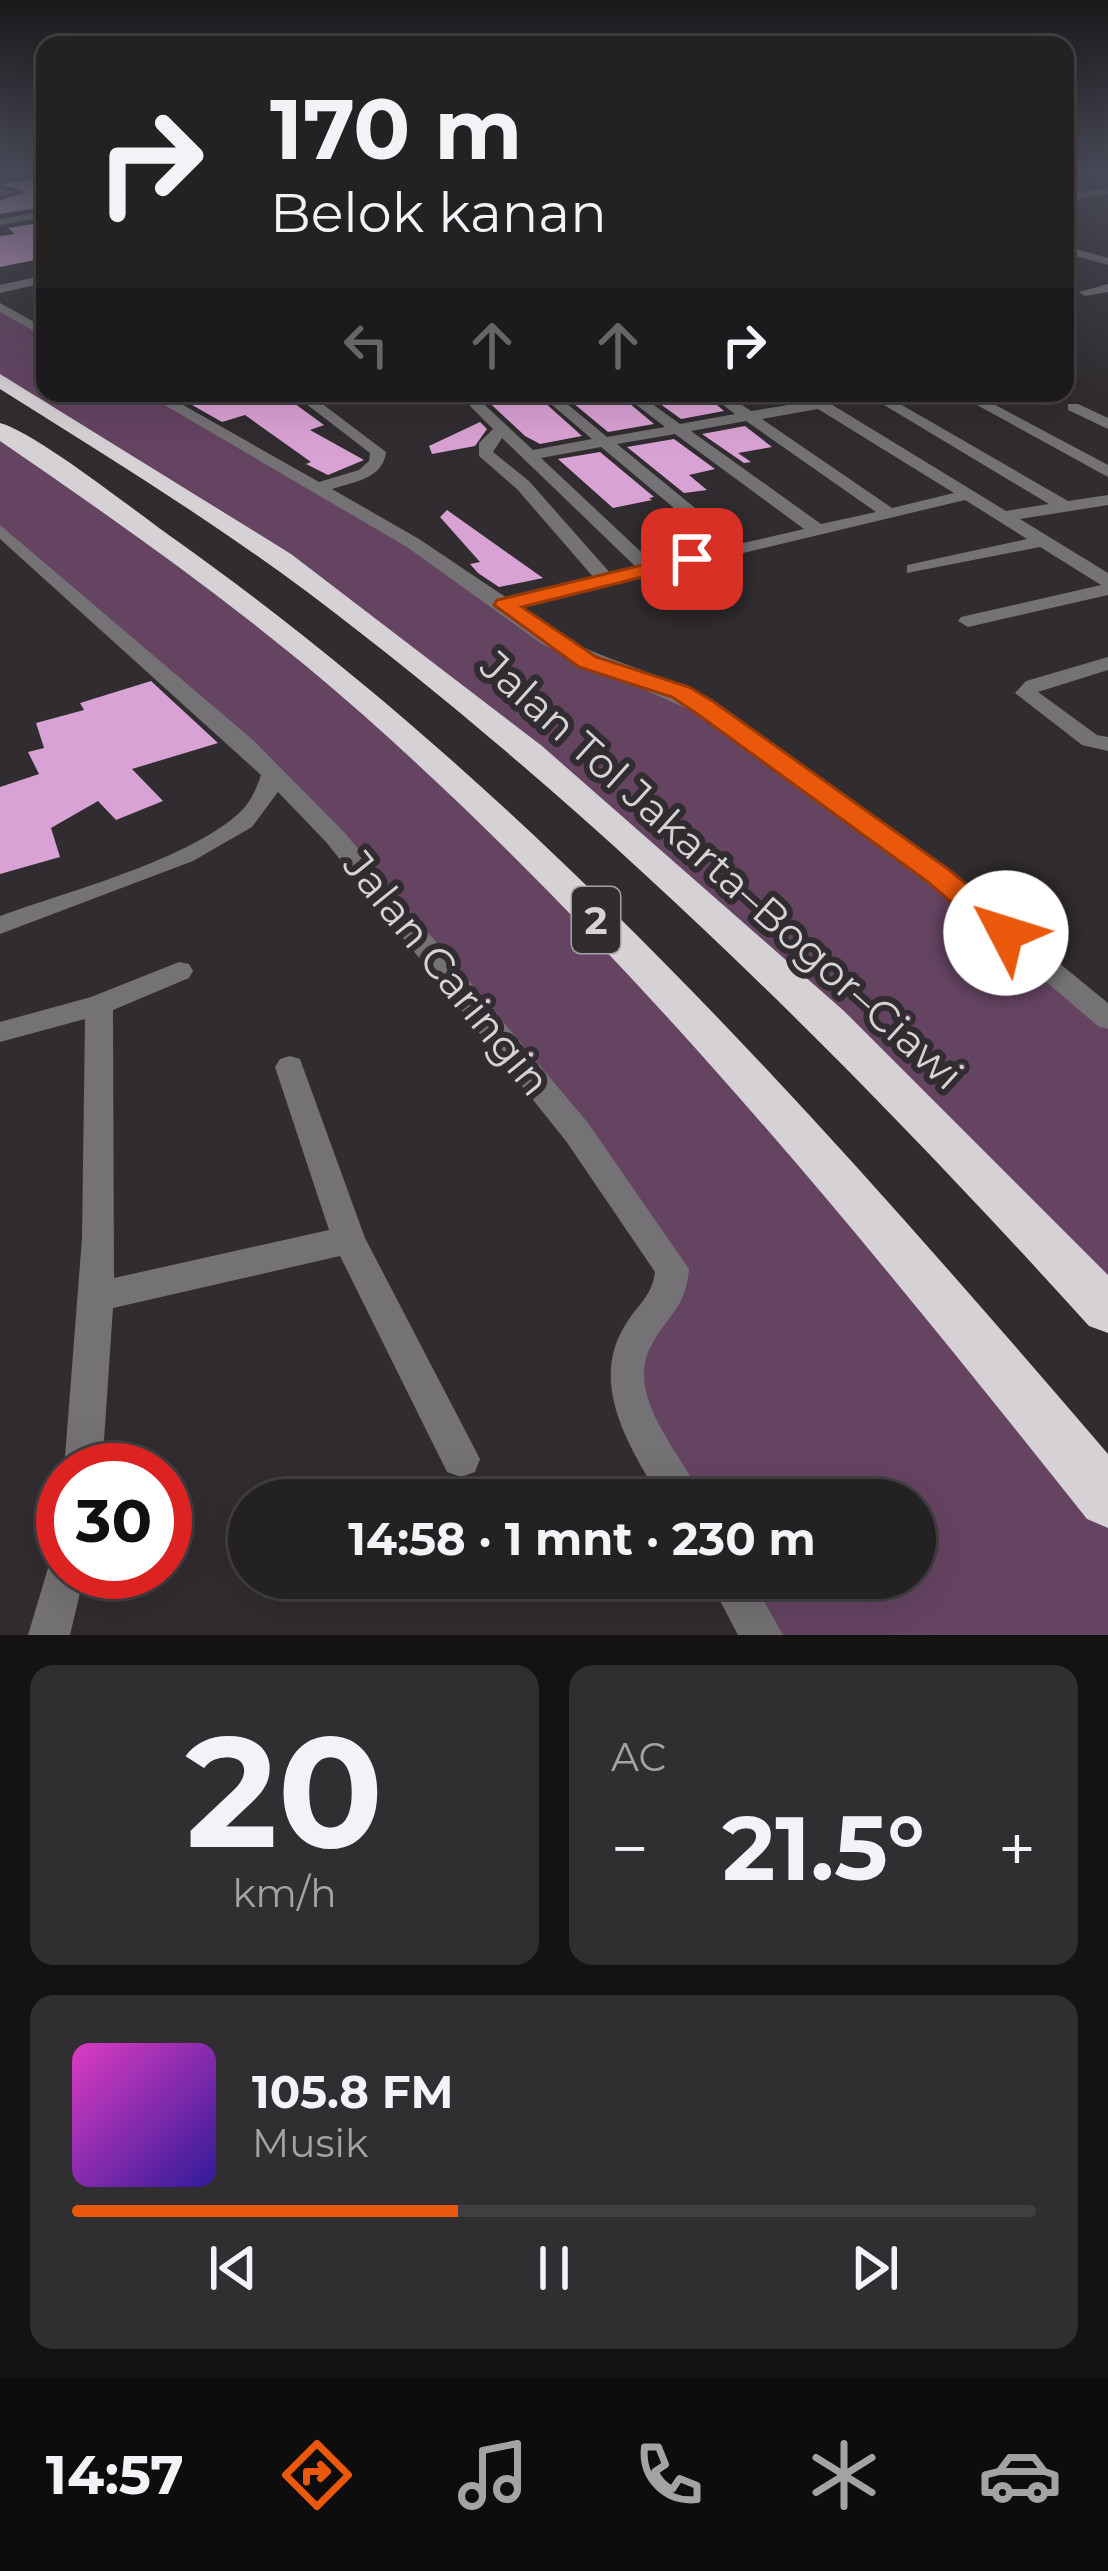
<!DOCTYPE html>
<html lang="id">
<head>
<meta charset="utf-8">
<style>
	:root { --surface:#242123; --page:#302e30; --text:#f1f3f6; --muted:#a3a3a6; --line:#413e41; --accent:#ea580c }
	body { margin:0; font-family:Montserrat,sans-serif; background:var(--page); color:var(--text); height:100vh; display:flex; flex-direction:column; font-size:45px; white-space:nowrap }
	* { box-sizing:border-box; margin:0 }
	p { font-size:39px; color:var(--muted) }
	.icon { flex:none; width:66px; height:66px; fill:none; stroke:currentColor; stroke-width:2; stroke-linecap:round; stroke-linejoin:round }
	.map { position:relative; height:1635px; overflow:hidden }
	.details { display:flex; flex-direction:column; gap:30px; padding:30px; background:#141213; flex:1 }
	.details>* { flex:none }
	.guide { position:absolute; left:36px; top:36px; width:1038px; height:366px; border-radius:24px; box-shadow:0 12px 48px #0002,0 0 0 3px var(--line); background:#242123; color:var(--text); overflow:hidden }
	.speed { position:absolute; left:36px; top:1443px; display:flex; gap:24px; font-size:60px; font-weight:700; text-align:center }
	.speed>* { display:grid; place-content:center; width:156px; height:156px; border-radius:50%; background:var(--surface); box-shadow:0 12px 48px #0002,0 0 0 3px var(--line); line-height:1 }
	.speed .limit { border:18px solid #d22; background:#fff; color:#111 }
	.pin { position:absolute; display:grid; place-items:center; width:102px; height:102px; color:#fff; margin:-51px; border-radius:24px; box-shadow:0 6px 18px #0006 }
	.me { position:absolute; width:132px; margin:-66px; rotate:310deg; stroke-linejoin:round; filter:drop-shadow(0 0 9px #0008) }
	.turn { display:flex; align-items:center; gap:42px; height:252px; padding:0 36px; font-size:54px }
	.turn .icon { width:156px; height:156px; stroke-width:2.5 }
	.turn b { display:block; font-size:84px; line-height:102px }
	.lanes { display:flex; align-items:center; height:114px; padding:0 36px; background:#0003; justify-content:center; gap:60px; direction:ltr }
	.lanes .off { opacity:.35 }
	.big { font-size:90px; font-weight:700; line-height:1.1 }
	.details .card { flex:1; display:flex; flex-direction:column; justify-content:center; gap:18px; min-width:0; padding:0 42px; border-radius:24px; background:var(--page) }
	.details .dial { align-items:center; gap:0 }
	.dial b { font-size:156px; line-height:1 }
	.song { display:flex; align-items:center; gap:36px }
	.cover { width:144px; height:144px; border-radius:18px; background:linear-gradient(135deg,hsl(310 70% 55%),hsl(250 70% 35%)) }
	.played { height:12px; border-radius:6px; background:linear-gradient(90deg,var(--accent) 40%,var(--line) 40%) }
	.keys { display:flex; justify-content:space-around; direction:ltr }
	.heat { display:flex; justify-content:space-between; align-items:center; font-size:66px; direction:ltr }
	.details .tiles { flex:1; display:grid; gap:30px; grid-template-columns:1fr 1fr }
	.card:last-child { grid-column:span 2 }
	.trip { position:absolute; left:228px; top:1479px; width:708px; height:120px; border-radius:60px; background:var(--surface); box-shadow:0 12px 48px #0002,0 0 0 3px var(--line); font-weight:700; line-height:120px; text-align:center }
	.dock { display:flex; height:192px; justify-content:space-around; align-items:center; background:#0e0d0e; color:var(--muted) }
	.dock .icon { width:84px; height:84px }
	.dock .selected { color:var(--accent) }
	.dock b { font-size:54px; color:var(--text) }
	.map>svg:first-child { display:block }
	.green { fill:#654462 }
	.building { fill:#d9a2d4 }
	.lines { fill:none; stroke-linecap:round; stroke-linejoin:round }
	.minor { fill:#747274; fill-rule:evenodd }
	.tertiary { fill:#747274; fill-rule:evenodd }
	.motorway { fill:#d6d1d5; fill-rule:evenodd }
	.route { fill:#ea580c; stroke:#983908; stroke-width:3 }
	.labels { text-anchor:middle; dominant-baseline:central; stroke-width:12; stroke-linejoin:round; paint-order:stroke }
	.shield { fill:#302c2f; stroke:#a4a1a3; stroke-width:3 }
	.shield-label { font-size:39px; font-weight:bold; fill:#d5d3d5 }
	.street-label { font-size:42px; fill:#d5d3d5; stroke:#302c2f }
</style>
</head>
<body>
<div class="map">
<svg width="1108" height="1635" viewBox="0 0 1108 1635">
	<rect width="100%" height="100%" fill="#302c2f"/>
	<!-- green -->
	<g class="green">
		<polygon points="0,307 45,333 45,393 149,393 413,543 522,621 705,708 1108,1020 1108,1315 989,1181 442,681 0,381"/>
		<polygon points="0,430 141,528 532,852 1108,1502 1108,1635 762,1635 730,1578 915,1578 915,1500 687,1500 630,1398 672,1269 335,837 0,531"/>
	</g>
	<!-- building -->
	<g class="building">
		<polygon points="45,178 45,207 0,214 0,200 26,192 0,184"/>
		<polygon points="45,222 45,258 0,267 0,236 15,234 8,228"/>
		<polygon points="171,393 288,393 291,401 324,425 310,430 364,460 328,475 306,464 311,462 245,415 222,422"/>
		<polygon points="479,393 534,393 582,436 540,444 525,436"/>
		<polygon points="561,393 617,393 654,424 608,432"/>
		<polygon points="645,393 703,393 724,411 681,419"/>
		<polygon points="480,422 487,429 475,446 432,454 429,446"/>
		<polygon points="745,426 772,447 738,453 751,462 744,463 702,434"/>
		<polygon points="674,439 715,469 689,475 707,490 684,493 627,447"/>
		<polygon points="600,452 654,497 649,498 652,500 613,508 558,459"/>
		<polygon points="447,510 543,578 499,587 478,573 470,564 480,562 440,517"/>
		<polygon points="151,681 218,743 132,769 163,801 116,820 98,801 51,828 60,857 0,874 0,787 39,774 28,752 44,748 36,723 84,710 80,703"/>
	</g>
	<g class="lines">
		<!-- minor -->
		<g class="minor">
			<polygon points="26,170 45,173 0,180 0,174"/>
			<polygon points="1108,188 1108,194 1065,201 1065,195"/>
			<polygon points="0,190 21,192 0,196"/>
			<polygon points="45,211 45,217 0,225 0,219"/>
			<polygon points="45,275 45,283 0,293 0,285"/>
			<polygon points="1108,284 1108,292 1085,296 1079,292"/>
			<polygon points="0,303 45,328 45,337 0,312"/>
			<path d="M 144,393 L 162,393 L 319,482 L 359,470 L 369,461 L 370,453 L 292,393 L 308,393 L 386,452 C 383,479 353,482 332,489 L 419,539 L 507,598 L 594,578 L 517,489 L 479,456 L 479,443 L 493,429 L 457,393 L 472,393 L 533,450 L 592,439 L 538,393 L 554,393 L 607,437 L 665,427 L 621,393 L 637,393 L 680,424 L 735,414 L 707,393 L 724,393 L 751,411 L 807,402 L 796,393 L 813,393 L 1006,511 L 1049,504 L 864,393 L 881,393 L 1068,501 L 1108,495 L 1108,505 L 1020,519 L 1108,573 L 1108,595 L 968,627 L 958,621 L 961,617 L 1101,585 L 1040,547 L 907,573 L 907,565 L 1027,539 L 965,500 L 518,607 C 574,658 652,664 714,704 C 853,794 981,899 1108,1003 L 1108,1029 L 1098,1026 L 929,882 L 697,713 L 542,644 L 407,547 ZM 818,409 L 954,493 L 892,508 L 762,419 ZM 746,421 L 876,512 L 821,524 L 691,431 ZM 675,434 L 804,529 L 739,544 L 617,444 ZM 502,438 L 637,568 L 611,574 L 529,481 L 493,452 ZM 601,447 L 722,548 L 654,564 L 541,458 Z"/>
			<polygon points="955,393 973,393 1108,465 1108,477"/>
			<polygon points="1068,404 1078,404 1108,418 1108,429 1068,410"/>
			<path d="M 0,525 L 253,740 L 344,832 L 588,1123 L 689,1269 C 686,1307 669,1314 652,1344 C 622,1396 684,1455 703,1500 L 661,1500 C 631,1449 589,1386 624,1327 C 636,1306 652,1297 655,1272 L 566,1141 L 326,842 L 278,792 L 252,827 L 193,861 L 0,934 L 0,916 C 65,892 197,858 244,808 C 252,799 257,787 261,775 L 0,539 Z"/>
			<polygon points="1108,657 1108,670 1038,692 1097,735 1108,737 1108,751 1082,745 1015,693 1026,681"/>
			<polygon points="179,962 189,964 193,971 189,978 113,1010 114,1278 329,1230 275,1067 280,1059 290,1056 300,1059 365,1238 480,1459 475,1472 461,1477 447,1472 340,1256 113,1308 102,1470 64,1470 82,1238 85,1019 0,1042 0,1022 91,997"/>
			<polygon points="63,1552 63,1572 85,1572 70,1635 28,1635 51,1558"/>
			<polygon points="708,1578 751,1578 783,1635 738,1635"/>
		</g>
		<!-- tertiary -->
		<polygon class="tertiary" points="1065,246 1108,258 1108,265 1065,253"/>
		<!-- motorway -->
		<g class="motorway">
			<path d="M 0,374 L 291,554 L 542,746 L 844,1011 L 1108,1275 L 1108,1333 L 1089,1326 C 849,1061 596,810 310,594 C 211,520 105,455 0,389 Z"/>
			<path d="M 0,423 C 37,433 136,512 173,538 C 532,792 823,1122 1108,1454 L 1108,1528 L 1087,1519 C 862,1236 633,954 361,713 C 248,613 124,526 0,441 Z"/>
		</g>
	</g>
	<!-- sky -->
	<linearGradient id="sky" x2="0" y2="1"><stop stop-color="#1a181a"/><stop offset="0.43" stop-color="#484b58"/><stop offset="1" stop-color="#484b58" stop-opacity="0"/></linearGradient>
	<rect width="1108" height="399" fill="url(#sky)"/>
	<!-- route -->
	<polygon class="route" points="692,553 699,554 699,563 522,607 596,657 689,687 714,702 948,869 1017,926 1021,933 1017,940 995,940 928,882 696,713 672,697 579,667 494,605 497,600"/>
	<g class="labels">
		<!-- shield labels -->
		<rect class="shield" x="572" y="887" width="48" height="66" rx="9"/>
		<g class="shield-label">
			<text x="596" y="920">2</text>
		</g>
		<!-- street labels -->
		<g class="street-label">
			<text transform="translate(722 870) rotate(42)">Jalan Tol Jakarta–Bogor–Ciawi</text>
			<text transform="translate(447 973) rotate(51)">Jalan Caringin</text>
		</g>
	</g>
</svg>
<div class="speed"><div class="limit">30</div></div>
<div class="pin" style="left:692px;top:559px;background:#d93025"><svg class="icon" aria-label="arrive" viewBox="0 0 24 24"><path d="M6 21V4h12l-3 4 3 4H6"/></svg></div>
<svg class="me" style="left:1006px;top:933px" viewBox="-20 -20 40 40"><circle r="19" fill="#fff"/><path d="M0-13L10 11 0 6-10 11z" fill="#ea580c"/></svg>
<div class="trip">14:58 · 1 mnt · 230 m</div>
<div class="guide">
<div class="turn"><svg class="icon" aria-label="right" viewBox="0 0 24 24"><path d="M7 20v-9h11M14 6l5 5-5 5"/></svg><div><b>170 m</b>Belok kanan</div></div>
<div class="lanes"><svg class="icon off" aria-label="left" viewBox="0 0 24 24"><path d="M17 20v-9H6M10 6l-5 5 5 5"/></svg><svg class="icon off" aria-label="ahead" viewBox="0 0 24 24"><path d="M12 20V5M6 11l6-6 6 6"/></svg><svg class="icon off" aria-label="ahead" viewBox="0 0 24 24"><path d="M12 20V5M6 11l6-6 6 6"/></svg><svg class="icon" aria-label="right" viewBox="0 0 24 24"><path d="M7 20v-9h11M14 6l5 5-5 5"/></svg></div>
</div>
</div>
<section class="details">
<div class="tiles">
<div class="card dial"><b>20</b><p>km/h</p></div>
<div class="card"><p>AC</p>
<div class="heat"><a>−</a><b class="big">21.5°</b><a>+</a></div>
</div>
<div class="card">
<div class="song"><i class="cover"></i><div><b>105.8 FM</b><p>Musik</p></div></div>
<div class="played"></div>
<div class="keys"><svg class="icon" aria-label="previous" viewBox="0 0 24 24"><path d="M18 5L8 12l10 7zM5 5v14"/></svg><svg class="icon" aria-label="pause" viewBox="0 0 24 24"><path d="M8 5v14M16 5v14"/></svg><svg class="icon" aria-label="next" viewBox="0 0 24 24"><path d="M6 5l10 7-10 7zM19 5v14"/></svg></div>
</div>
</div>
</section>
<nav class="dock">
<b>14:57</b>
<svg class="icon selected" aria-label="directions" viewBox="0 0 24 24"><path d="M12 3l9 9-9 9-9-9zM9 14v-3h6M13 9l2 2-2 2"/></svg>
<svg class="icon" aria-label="music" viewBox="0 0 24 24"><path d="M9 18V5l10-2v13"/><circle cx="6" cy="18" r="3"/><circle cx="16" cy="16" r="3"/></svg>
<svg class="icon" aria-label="phone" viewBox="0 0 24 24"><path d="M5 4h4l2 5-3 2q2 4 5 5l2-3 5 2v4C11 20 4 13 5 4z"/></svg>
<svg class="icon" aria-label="climate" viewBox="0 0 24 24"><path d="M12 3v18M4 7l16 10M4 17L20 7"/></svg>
<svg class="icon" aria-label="car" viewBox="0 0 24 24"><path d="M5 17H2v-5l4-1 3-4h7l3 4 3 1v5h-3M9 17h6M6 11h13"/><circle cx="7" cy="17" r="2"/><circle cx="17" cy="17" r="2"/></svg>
</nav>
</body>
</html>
